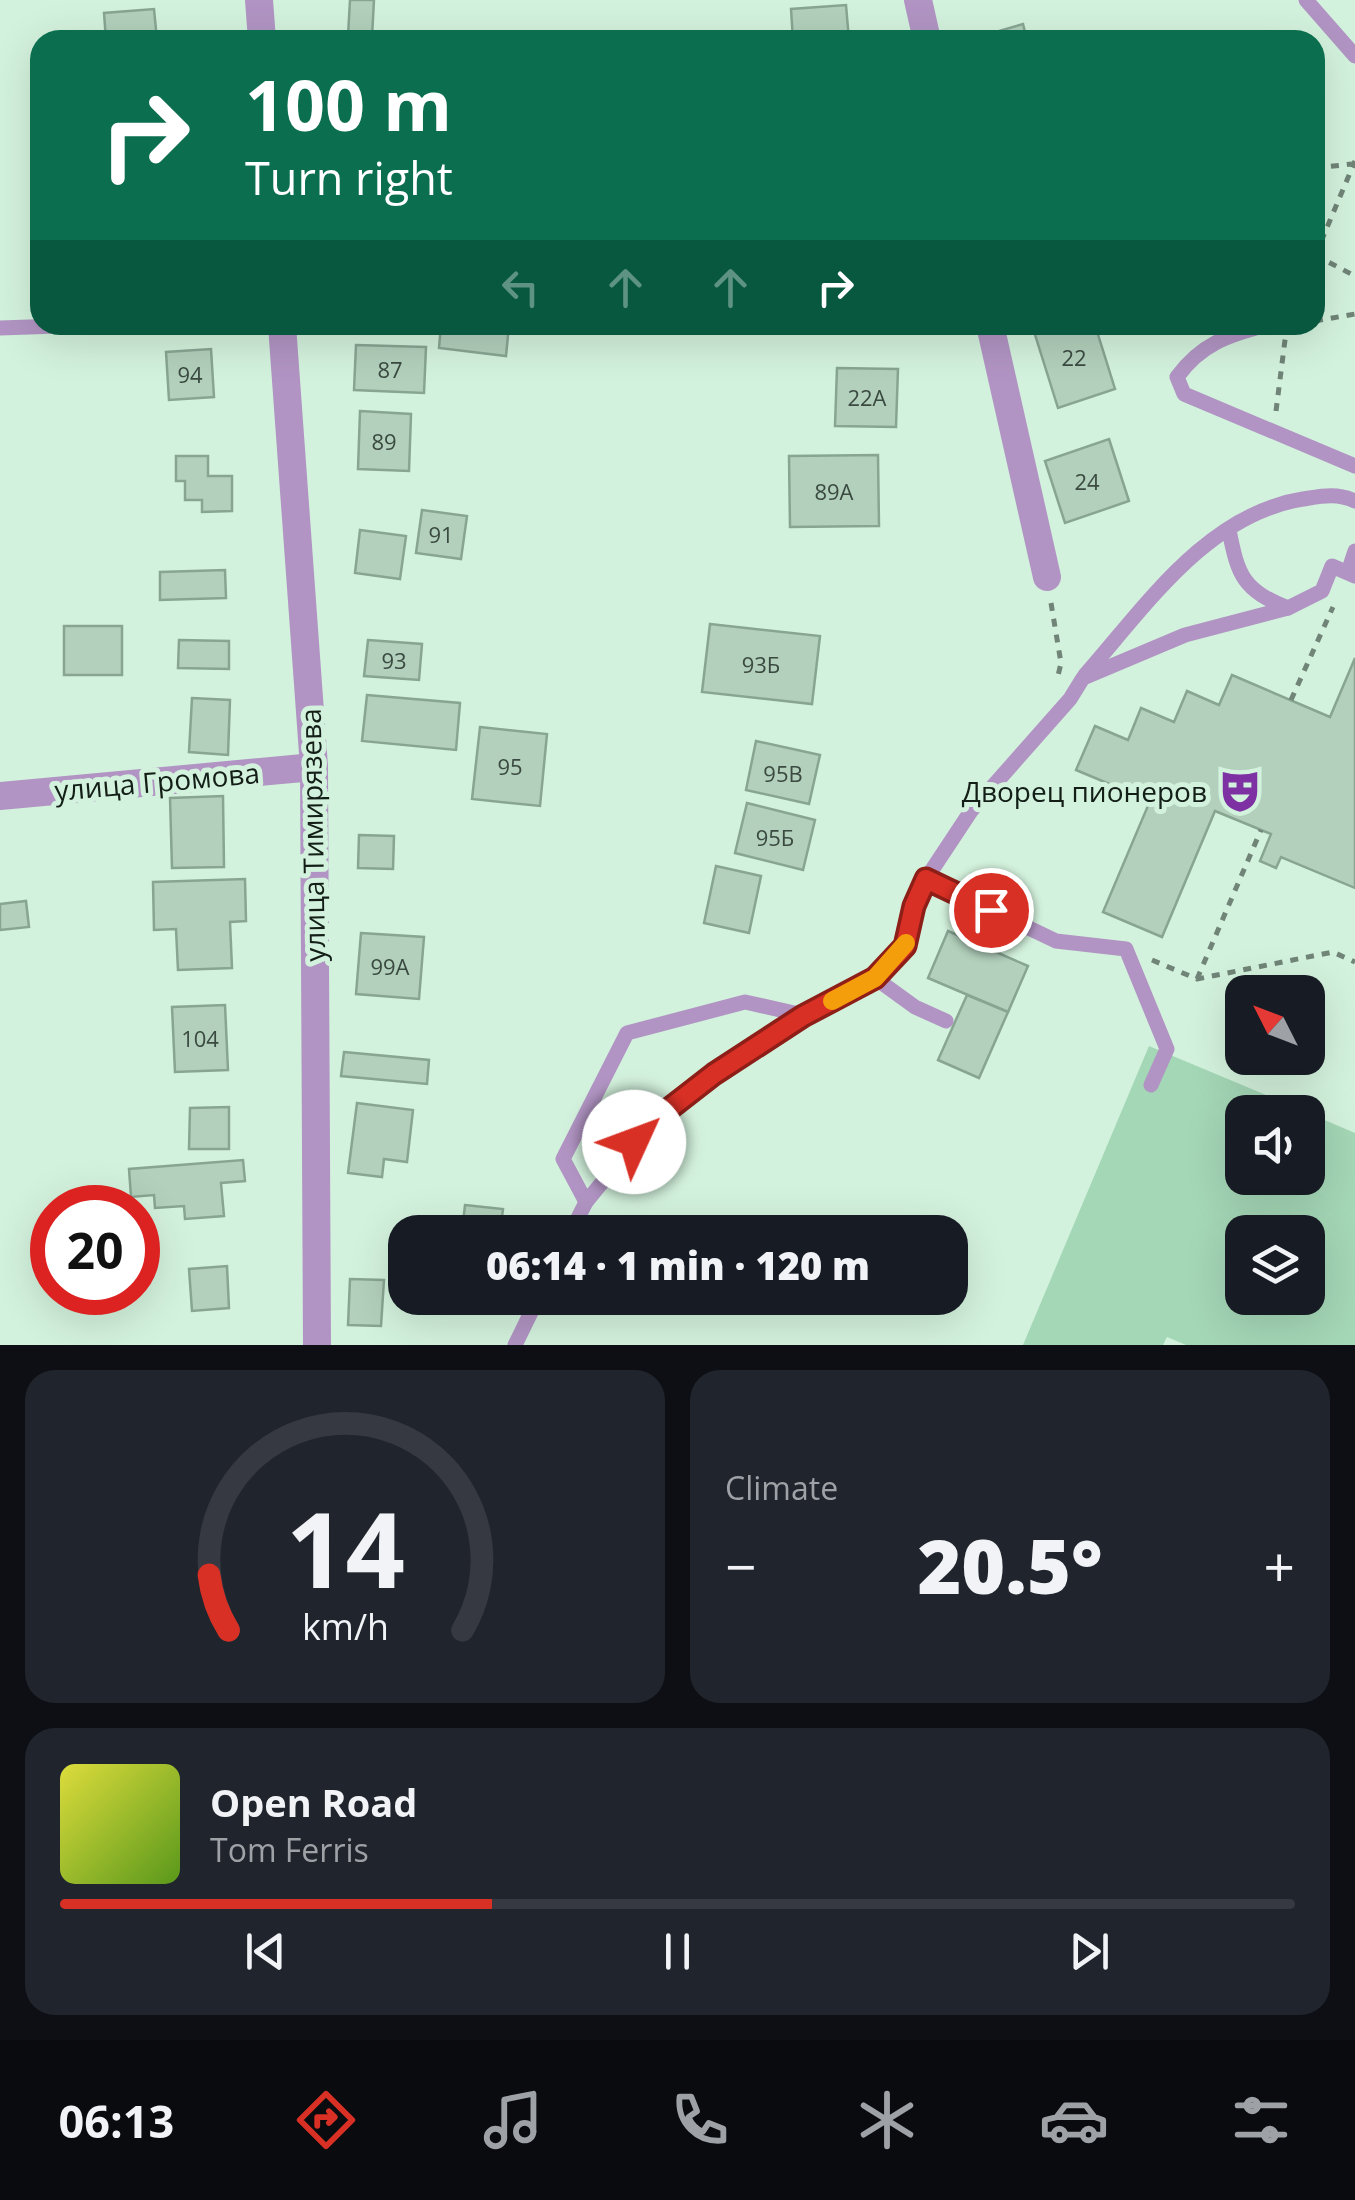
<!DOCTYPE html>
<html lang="en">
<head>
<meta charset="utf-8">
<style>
	:root { --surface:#171b24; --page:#20242c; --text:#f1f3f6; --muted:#9ea1a6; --line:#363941; --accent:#d93025 }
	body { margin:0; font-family:"Open Sans",sans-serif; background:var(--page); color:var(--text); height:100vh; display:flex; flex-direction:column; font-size:38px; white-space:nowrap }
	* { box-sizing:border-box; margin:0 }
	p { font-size:32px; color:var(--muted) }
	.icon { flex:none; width:55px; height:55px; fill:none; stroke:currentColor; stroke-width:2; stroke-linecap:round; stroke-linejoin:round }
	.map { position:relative; height:1345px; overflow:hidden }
	.panel { display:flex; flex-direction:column; gap:25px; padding:25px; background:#0d0f14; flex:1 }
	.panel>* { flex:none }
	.top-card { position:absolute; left:30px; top:30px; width:1295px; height:305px; border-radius:30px; box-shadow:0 10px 40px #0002; background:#0b6e4f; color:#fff; overflow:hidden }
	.needle { width:65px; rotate:312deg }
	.buttons { position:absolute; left:1225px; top:975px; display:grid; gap:20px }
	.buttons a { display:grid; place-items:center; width:100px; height:100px; border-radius:20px; background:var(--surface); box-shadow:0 10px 40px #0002; font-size:50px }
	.speed { position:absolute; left:30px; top:1185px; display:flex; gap:20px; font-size:50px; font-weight:700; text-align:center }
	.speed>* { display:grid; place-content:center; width:130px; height:130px; border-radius:50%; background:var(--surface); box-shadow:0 10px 40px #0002; line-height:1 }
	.speed .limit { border:15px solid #d22; background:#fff; color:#111 }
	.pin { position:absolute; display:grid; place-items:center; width:85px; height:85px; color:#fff; margin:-42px; border:5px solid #fff; border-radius:50%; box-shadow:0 2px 10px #0007 }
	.me { position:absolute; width:110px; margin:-55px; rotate:47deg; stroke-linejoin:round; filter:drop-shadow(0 0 8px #0008) }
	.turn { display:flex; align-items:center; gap:35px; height:210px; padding:0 50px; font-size:45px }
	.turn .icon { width:130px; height:130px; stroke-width:2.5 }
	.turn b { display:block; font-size:70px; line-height:85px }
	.lanes { display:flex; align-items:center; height:95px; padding:0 50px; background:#0003; justify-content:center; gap:50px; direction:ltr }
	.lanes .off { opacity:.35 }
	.big { font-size:75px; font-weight:800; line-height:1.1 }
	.panel .tile { flex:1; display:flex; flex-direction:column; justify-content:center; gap:15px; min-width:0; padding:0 35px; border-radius:30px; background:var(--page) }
	.panel .dial { align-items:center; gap:0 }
	.dial svg { height:260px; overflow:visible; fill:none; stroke:var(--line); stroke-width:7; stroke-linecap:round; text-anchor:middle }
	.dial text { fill:var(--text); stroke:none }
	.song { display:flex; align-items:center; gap:30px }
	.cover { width:120px; height:120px; border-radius:15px; background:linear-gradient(135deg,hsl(60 70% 55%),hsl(90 70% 35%)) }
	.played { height:10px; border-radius:5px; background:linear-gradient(90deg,var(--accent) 35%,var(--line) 35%) }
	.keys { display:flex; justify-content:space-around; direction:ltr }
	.heat { display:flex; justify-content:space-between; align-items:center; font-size:55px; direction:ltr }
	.panel .tiles { flex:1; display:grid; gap:25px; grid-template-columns:1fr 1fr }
	.tile:last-child { grid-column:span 2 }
	.trip { position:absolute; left:388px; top:1215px; width:580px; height:100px; border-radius:30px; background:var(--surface); box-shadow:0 10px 40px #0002; font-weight:800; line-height:100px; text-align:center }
	.tab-bar { display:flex; height:160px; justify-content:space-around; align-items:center; background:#090b0e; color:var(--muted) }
	.tab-bar .icon { width:70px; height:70px }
	.tab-bar .active { color:var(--accent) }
	.tab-bar b { font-size:45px; color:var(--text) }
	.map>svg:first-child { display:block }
	.green { fill:#a4d7b6; fill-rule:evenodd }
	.building { fill:#b2d0bc; stroke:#88a592; stroke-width:2.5 }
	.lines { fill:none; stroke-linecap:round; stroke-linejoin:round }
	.path { stroke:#708477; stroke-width:5; stroke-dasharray:8 8; stroke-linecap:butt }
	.service { stroke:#b194c3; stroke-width:15 }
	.minor { stroke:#b194c3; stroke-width:28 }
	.route-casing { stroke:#8d1f18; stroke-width:25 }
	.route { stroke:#d93025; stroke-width:18 }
	.slow { stroke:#f59e0b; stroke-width:18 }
	.labels { text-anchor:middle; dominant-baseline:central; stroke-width:10; stroke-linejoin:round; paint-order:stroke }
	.number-label { font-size:22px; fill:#3b4a40 }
	.street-label { font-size:28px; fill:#131e17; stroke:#d3f2dd }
	.poi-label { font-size:28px; fill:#131e17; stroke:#d3f2dd; text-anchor:end }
</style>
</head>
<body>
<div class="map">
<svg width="1355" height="1345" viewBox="0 0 1355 1345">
	<rect width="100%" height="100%" fill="#d3f2dd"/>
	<!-- green -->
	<path class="green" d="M 1149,1046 L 1307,1112 L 1242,1112 L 1242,1178 L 1308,1178 L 1308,1113 L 1355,1133 L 1355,1345 L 1186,1345 L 1167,1337 L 1163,1345 L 1023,1345 ZM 1242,1232 L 1308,1232 L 1308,1298 L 1242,1298 Z"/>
	<!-- building -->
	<g class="building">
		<polygon points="350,0 374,0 372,37 348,36"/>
		<polygon points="846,5 849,40 793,40 791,9"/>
		<polygon points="154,9 157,40 106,40 104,13"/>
		<polygon points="1023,24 1027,40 968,40"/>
		<polygon points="441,325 509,325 506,356 439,348"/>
		<polygon points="1032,325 1095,325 1115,389 1058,408"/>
		<polygon points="356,345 426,347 424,393 354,390"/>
		<polygon points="211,349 214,397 169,400 166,352"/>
		<polygon points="837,368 898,369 896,427 835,426"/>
		<polygon points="360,411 411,414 409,471 358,469"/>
		<polygon points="1109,439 1129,501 1065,523 1045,461"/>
		<polygon points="878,455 879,526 790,527 789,456"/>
		<polygon points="176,456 208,456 208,476 232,476 232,511 202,512 202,500 185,500 185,481 176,481"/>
		<polygon points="422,510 467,516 461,559 416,553"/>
		<polygon points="360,530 406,536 400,579 355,573"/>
		<polygon points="225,570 226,598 160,600 160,572"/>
		<polygon points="710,624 820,636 812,704 702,692"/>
		<rect x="64" y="626" width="58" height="49"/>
		<polygon points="179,640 229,641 229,669 178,668"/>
		<polygon points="368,640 422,644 419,680 364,676"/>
		<polygon points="1355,658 1355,888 1281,857 1276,868 1260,861 1271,834 1215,811 1162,937 1103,912 1150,801 1076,770 1095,726 1128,740 1141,708 1174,722 1187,691 1219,705 1232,675 1330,717"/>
		<polygon points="367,695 460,703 456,750 362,741"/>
		<polygon points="192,698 230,700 228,755 189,752"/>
		<polygon points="480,727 547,734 540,806 472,799"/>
		<polygon points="756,741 820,755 809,804 746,790"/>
		<polygon points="223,796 224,867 172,868 170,798"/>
		<polygon points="747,803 815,820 803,870 735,853"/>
		<polygon points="359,835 394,836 393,869 358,868"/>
		<polygon points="716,866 761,876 749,933 704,923"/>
		<polygon points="245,879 246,921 230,922 232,968 178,970 176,929 154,930 153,882"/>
		<polygon points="26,901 29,927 0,930 0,904"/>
		<polygon points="948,931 1028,966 1008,1012 928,978"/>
		<polygon points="361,933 424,937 419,999 356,994"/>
		<polygon points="967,995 1008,1012 979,1078 938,1060"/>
		<polygon points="225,1005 228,1070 175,1072 172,1007"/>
		<polygon points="344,1052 429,1060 427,1084 341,1076"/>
		<polygon points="357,1103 413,1110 407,1162 384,1159 382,1177 348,1173"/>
		<polygon points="229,1107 229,1149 189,1149 190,1108"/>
		<polygon points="243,1160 245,1181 221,1183 224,1216 185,1219 184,1206 155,1208 154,1195 131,1197 129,1169"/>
		<polygon points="465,1205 503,1209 500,1232 462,1232"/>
		<polygon points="227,1266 229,1308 192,1311 189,1269"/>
		<polygon points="350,1279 384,1280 381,1326 348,1325"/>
	</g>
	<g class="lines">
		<!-- path -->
		<g class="path">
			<polyline points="1315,168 1352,164"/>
			<polyline points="1315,255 1355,276"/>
			<polyline points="1315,256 1355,161"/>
			<polyline points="1315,321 1355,314"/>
			<polyline points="1276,411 1286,332"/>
			<polyline points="1051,603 1061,663 1057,680"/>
			<polyline points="1291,700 1333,607"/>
			<polyline points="1152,960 1197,979 1333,952 1355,962"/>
			<polyline points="1197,979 1261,830"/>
		</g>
		<!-- service -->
		<g class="service">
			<polyline points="1306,0 1355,56"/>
			<path d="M 1267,325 C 1228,335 1201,344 1177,377 L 1184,394 L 1355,466"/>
			<polyline points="0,328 87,325"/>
			<path d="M 1229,530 C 1238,576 1243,590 1288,608"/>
			<polyline points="1348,572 1355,551"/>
			<path d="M 1085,675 C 1145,607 1207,514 1303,499 C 1323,496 1336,493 1355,501"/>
			<polyline points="926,879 1056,941 1126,949 1167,1049 1151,1085"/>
			<polyline points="875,978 915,1007 946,1021"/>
			<polyline points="586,1202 563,1159 627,1033 745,1002 803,1015"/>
			<polyline points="571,1232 586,1202 651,1123 714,1073 803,1015 875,978 905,946 914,906 926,879 971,811 1070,699 1083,678 1185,635 1288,608 1322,591 1332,566 1355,576"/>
			<polyline points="515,1345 538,1298"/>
		</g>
		<!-- minor -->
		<g class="minor">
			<polyline points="259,0 262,40"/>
			<polyline points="918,0 927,40"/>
			<polyline points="282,325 314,767 317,1345"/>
			<polyline points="990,325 1047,577"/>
			<polyline points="0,796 314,767"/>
		</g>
	</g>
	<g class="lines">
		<!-- route casing -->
		<g class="route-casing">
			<polyline id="route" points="634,1142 651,1123 714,1074 803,1016 875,978 905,946 914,906 926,879 991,910"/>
		</g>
		<!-- route -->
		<use href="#route" class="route"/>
		<!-- slow -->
		<polyline class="slow" points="832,1001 875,978 906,943"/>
	</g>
	<!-- icons -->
	<defs>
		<g id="theatre-bare" transform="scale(3.45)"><path d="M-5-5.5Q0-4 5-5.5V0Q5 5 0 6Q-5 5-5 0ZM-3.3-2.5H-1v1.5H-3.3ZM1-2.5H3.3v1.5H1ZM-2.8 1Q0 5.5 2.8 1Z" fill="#7d31a2" stroke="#d3f2dd" stroke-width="2.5" paint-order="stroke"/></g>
	</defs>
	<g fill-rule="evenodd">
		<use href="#theatre-bare" x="1240" y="791"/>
	</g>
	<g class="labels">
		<!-- number labels -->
		<g class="number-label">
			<text x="1074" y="357">22</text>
			<text x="390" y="369">87</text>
			<text x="190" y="374">94</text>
			<text x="867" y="397">22А</text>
			<text x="384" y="441">89</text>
			<text x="1087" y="481">24</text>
			<text x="834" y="491">89А</text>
			<text x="441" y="534">91</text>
			<text x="394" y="660">93</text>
			<text x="761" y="664">93Б</text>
			<text x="510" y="766">95</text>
			<text x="783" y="773">95В</text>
			<text x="775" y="837">95Б</text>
			<text x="390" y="966">99А</text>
			<text x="200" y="1038">104</text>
		</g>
		<!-- street labels -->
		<g class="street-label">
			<text transform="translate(157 781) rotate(-5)">улица Громова</text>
			<text transform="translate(312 835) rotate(-91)">улица Тимирязева</text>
		</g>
		<!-- poi labels -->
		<g class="poi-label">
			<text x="1207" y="791">Дворец пионеров</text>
		</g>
	</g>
</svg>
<div class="buttons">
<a><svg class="needle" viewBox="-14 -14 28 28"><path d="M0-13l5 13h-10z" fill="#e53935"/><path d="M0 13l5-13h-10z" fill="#9ea1a6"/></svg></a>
<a><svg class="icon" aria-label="sound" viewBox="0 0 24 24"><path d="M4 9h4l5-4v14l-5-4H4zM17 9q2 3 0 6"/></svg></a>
<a><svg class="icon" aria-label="layers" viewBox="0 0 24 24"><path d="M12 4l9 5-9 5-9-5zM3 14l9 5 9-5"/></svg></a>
</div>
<div class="speed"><div class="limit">20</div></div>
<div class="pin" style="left:991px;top:910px;background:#d93025"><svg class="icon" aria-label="arrive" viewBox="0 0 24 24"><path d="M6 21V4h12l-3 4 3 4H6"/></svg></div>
<svg class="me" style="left:634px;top:1142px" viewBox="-20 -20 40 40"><circle r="19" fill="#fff"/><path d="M0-13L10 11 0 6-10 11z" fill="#d93025"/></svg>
<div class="trip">06:14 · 1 min · 120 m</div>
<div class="top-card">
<div class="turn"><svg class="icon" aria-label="right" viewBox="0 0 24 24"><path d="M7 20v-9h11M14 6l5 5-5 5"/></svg><div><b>100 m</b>Turn right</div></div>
<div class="lanes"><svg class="icon off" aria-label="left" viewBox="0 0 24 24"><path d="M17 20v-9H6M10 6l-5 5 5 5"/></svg><svg class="icon off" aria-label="ahead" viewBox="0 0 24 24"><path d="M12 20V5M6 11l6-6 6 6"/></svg><svg class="icon off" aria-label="ahead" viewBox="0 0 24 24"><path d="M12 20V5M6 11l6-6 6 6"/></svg><svg class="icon" aria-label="right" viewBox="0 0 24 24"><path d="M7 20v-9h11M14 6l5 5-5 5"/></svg></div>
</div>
</div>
<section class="panel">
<div class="tiles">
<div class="tile dial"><svg viewBox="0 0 100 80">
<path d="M14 69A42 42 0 1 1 86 69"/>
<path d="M14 69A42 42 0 0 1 8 52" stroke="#d93025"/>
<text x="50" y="56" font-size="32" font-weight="700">14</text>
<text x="50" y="72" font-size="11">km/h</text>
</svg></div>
<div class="tile"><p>Climate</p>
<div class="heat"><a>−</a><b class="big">20.5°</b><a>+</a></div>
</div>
<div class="tile">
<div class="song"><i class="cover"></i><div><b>Open Road</b><p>Tom Ferris</p></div></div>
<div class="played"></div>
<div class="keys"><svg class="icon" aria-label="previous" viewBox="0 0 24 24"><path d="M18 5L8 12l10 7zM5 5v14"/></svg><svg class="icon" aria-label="pause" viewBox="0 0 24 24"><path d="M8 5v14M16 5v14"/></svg><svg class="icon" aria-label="next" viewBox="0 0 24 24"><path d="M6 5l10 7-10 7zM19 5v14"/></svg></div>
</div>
</div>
</section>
<nav class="tab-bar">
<b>06:13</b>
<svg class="icon active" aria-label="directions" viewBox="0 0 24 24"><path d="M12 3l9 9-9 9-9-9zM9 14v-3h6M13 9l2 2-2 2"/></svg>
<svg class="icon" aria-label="music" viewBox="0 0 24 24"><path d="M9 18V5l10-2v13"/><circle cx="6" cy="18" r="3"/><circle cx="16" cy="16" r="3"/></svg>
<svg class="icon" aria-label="phone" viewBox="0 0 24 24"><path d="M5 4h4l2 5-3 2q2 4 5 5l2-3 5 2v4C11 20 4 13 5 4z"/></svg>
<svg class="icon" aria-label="climate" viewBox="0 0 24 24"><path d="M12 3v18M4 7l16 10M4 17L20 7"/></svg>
<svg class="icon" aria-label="car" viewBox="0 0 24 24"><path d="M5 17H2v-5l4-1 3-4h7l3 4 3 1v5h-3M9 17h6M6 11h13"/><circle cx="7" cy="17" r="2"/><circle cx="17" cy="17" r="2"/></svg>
<svg class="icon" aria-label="filters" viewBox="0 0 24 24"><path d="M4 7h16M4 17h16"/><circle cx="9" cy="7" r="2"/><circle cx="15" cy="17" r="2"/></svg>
</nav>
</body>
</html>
